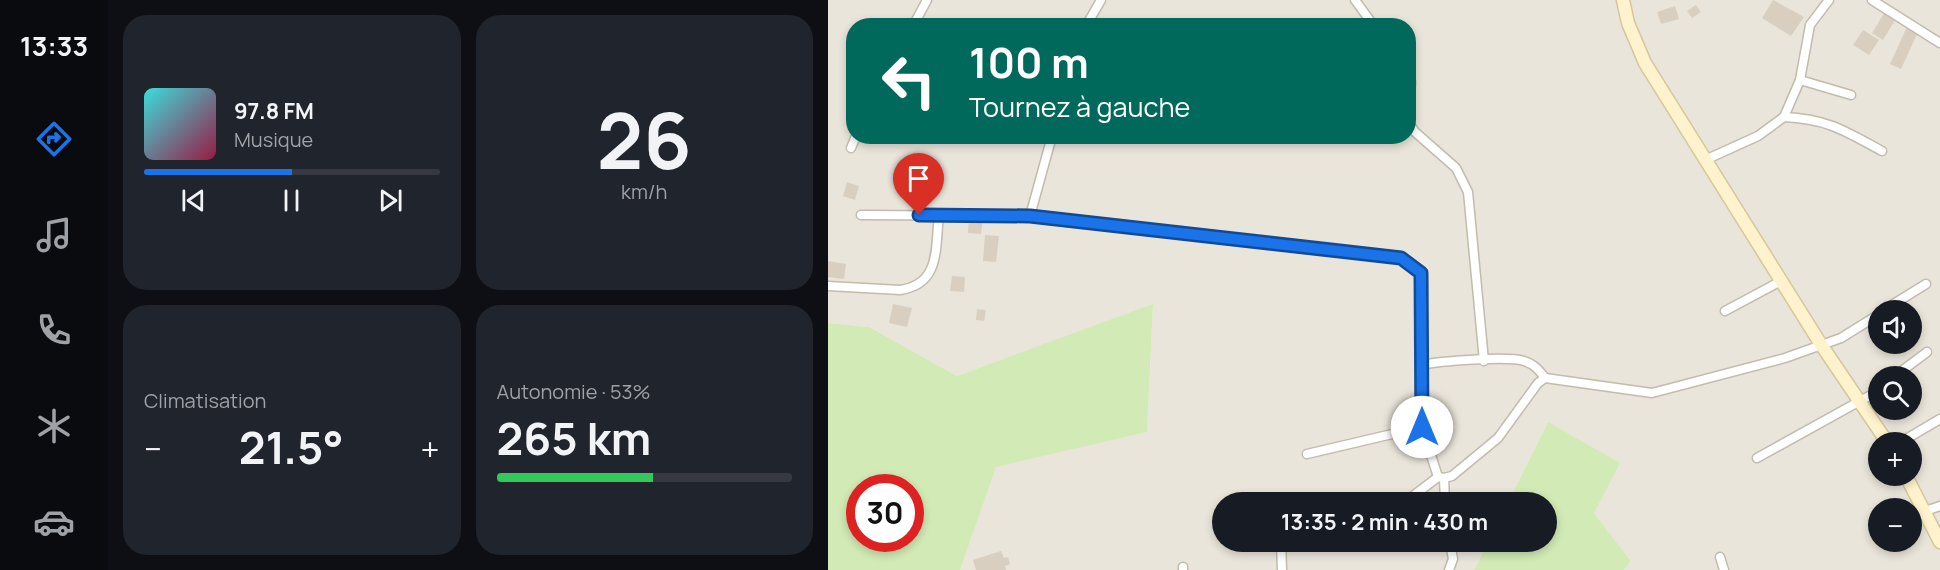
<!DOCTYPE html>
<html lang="fr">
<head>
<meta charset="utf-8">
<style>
	:root { --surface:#171b24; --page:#20242c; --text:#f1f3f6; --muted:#9ea1a6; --line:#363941; --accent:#1a73e8 }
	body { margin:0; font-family:Manrope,sans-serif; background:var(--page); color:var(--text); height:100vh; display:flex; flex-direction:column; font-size:22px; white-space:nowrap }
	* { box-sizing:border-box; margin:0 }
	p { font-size:20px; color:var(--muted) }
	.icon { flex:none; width:33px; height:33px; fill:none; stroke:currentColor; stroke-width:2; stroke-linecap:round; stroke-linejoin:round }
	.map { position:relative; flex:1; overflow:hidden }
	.drawer { display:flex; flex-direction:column; gap:15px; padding:15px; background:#0d0f14; width:720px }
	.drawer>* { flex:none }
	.top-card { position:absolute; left:18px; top:18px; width:570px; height:126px; border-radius:24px; box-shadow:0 3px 9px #0003; background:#00695c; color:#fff; overflow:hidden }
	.controls { position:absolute; left:1040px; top:300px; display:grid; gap:12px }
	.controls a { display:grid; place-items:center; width:54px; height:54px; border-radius:50%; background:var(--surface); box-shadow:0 3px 9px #0003; font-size:30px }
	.speed { position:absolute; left:18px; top:474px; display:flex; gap:12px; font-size:30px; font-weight:700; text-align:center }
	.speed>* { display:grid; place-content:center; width:78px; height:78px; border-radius:50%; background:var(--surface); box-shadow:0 3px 9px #0003; line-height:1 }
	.speed .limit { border:9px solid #d22; background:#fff; color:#111 }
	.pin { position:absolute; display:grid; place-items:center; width:51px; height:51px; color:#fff; margin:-62px -26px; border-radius:50% 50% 50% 0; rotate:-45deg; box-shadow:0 0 6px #0007 }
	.pin .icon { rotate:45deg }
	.me { position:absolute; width:66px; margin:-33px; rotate:0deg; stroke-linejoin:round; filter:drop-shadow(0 0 4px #0008) }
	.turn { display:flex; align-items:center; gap:21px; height:126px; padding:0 24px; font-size:27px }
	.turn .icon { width:78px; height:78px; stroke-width:2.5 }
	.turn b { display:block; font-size:42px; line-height:51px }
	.big { font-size:45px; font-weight:700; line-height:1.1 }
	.drawer .card { flex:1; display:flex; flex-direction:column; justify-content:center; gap:9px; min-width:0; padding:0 21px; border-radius:24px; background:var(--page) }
	.drawer .dial { align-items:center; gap:0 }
	.dial b { font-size:78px; line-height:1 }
	.song { display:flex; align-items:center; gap:18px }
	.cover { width:72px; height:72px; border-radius:9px; background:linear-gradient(135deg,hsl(180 70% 55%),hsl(340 70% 35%)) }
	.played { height:6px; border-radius:3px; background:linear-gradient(90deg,var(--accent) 50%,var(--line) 50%) }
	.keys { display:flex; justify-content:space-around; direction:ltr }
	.heat { display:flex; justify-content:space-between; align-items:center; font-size:33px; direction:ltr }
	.charge { height:9px; border-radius:4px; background:linear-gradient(90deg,#34c759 53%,var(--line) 0) }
	.drawer .tiles { flex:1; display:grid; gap:15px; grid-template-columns:repeat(2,1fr) }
	.trip { position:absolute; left:384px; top:492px; width:345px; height:60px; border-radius:30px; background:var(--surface); box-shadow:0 3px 9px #0003; font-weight:700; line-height:60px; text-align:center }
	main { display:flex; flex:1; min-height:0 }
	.tab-bar { display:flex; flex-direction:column; width:108px; justify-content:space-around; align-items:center; background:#090b0e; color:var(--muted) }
	.tab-bar .icon { width:42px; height:42px }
	.tab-bar .current { color:var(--accent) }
	.tab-bar b { font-size:27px; color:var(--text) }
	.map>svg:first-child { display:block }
	.residential { fill:#eae5da; fill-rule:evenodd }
	.green { fill:#d2eab5; fill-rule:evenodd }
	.building { fill:#d8cfc1 }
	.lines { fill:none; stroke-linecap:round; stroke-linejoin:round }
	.street-casing { stroke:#c2bbae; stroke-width:11 }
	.secondary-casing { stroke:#d6c79b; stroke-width:15 }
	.street { stroke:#fff; stroke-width:8 }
	.secondary { stroke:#fff3cd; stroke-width:12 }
	.route-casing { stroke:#114b97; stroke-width:15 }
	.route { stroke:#1a73e8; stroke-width:10 }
</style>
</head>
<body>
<main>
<nav class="tab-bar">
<b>13:33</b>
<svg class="icon current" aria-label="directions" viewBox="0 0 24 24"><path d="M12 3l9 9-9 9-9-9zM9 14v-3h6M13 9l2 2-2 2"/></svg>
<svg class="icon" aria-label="music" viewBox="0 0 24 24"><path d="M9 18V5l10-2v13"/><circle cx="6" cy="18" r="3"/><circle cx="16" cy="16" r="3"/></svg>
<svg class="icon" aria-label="phone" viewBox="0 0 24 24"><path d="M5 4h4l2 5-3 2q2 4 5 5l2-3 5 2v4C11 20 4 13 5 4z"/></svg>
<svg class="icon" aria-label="climate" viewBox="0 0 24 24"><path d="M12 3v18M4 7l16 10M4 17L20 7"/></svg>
<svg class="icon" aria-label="car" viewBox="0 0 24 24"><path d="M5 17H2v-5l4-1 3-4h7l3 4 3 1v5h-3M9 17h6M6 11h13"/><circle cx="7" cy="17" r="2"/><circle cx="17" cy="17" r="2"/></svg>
</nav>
<section class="drawer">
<div class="tiles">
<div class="card">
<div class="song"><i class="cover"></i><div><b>97.8 FM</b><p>Musique</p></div></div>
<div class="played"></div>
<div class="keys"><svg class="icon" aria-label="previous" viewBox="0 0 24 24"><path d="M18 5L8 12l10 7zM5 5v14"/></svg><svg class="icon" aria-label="pause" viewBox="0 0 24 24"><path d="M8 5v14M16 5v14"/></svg><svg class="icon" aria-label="next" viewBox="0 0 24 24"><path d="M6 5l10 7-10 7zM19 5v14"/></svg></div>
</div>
<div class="card dial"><b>26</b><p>km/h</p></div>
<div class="card"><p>Climatisation</p>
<div class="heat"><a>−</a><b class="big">21.5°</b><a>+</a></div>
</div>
<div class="card"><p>Autonomie · 53%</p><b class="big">265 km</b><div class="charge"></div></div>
</div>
</section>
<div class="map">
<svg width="1112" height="570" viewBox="0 0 1112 570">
	<rect width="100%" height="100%" fill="#f6f3ec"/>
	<!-- residential -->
	<path class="residential" d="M 0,0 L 1112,0 L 1112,570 L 796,570 L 803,561 L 766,513 L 720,422 L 680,502 L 394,502 L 394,542 L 660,542 L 646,570 L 132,570 L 168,466 L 319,432 L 325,305 L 129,376 L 41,327 L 0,323 ZM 26,26 L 580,26 L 580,136 L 26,136 ZM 1050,310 L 1083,310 L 1083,344 L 1050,344 ZM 1050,376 L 1083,376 L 1083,410 L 1050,410 ZM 1050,442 L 1083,442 L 1083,476 L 1050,476 ZM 1050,508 L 1083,508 L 1083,542 L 1050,542 Z"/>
	<!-- green -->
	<g class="green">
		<path d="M 325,304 L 319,432 L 168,467 L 132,570 L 0,570 L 0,323 L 41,327 L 129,376 ZM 32,488 L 82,488 L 82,538 L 32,538 Z"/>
		<polygon points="720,422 792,463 766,513 803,561 796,570 646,570 660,542 718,542 718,502 680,502"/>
	</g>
	<!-- building -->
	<g class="building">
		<polygon points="945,0 976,17 963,36 934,18"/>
		<polygon points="868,5 873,12 864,18 859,11"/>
		<polygon points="847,6 851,19 833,24 829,12"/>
		<polygon points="1058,10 1069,17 1055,40 1044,33"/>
		<polygon points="1079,27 1090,32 1073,69 1062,64"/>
		<polygon points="1035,30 1051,40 1041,55 1025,45"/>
		<polygon points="19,182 31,186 27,200 15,196"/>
		<polygon points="141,218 155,219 153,234 140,233"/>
		<polygon points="157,235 171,236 168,262 155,261"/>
		<polygon points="0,261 18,264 16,279 0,277"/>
		<polygon points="124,276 137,277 136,292 122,291"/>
		<polygon points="65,304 84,308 79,327 61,323"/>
		<polygon points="149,309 158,310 156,321 148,320"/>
		<polygon points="173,551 176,558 180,557 182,564 177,566 178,570 148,570 145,560"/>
	</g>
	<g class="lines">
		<!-- street casing -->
		<g class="street-casing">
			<g id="street">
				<polyline points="527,0 546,26"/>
				<polyline points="1044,0 1112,43"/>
				<polyline points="85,26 99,0"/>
				<polyline points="258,26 273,0"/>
				<polyline points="580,72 583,82 580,119"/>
				<polyline points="972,80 1023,95"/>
				<path d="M 956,117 C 1000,119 1017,131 1054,151"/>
				<polyline points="580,122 587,132 628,168 640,192 656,361"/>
				<polyline points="23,148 28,136"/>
				<polyline points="877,160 930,136 956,117 972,80 982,25 1001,0"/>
				<polyline points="33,215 202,216 573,258 593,273 594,427 610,477 616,478 624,476 670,438 710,383 717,378 824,393 957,358 1013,338 1050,315"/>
				<polyline points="202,216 224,136"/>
				<path d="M 0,286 L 72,290 C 113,284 107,248 111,215"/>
				<polyline points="1056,310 1098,284"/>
				<polyline points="897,311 953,281"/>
				<path d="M 594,365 C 611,361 680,356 696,361 C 706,364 711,370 717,378"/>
				<polyline points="1067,376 1099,352"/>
				<polyline points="1073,442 1112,419"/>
				<polyline points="479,454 594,427"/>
				<polyline points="929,458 1050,391"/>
				<polyline points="616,478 617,502"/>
				<polyline points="577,502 610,477"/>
				<polyline points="1097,511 1112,506"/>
				<polyline points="453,542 454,570"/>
				<polyline points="892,557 896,570"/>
				<polyline points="355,567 355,570"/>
				<polyline points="621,570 625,559 622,542"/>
			</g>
		</g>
		<!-- secondary casing -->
		<g class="secondary-casing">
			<g id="secondary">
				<polyline points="795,0 800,23 817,63 992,343 1059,442"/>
				<polyline points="1078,476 1112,542"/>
			</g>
		</g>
		<!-- street -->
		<use href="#street" class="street"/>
		<!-- secondary -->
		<use href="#secondary" class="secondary"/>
	</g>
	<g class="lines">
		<!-- route casing -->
		<g class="route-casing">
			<polyline id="route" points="91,215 202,216 573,258 593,273 594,427"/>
		</g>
		<!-- route -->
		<use href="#route" class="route"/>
	</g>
</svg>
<div class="controls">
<a><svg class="icon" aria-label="sound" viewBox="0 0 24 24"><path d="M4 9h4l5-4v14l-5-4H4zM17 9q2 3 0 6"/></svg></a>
<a><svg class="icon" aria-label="search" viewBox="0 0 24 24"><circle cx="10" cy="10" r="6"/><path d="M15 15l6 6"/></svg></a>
<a>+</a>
<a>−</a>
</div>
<div class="speed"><div class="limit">30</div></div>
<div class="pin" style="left:91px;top:215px;background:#d93025"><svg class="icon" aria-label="arrive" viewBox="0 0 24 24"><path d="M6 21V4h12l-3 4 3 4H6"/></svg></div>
<svg class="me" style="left:594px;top:427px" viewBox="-20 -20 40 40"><circle r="19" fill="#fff"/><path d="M0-13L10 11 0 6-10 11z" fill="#1a73e8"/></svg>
<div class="trip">13:35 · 2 min · 430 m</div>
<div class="top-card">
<div class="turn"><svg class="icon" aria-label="left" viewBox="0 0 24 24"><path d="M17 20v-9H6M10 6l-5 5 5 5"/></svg><div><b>100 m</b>Tournez à gauche</div></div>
</div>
</div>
</main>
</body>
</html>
